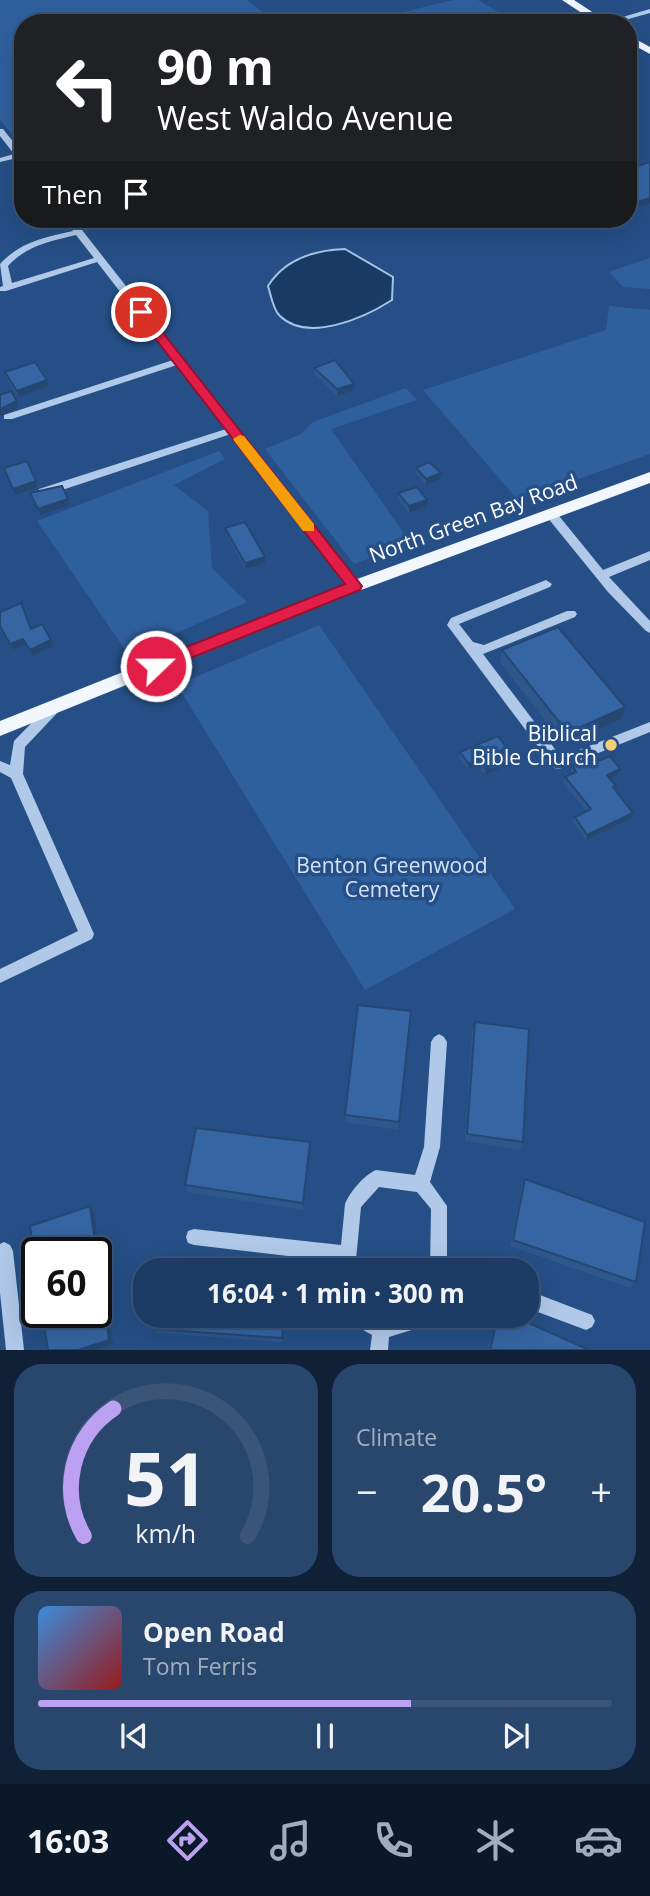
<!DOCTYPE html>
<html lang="en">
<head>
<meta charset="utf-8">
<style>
	:root { --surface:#1c3b64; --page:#29466d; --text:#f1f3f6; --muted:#a0adbf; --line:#3a5578; --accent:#bca0f2 }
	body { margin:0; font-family:"Open Sans",sans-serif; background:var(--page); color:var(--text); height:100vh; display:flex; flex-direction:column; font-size:26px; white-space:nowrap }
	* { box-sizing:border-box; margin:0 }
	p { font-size:23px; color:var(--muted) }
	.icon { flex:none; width:38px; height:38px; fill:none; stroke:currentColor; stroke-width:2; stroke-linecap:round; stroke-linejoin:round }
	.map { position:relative; height:1350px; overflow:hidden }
	.panel { display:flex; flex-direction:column; gap:14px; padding:14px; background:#0f2037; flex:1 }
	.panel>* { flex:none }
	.top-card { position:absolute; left:14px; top:14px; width:623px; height:214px; border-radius:28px; box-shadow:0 7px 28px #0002,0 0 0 2px var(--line); background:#202124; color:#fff; overflow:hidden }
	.speed { position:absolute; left:21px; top:1237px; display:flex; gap:14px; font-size:35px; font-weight:700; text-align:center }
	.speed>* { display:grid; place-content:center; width:91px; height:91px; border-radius:50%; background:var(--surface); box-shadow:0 7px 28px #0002,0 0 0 2px var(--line); line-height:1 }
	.speed .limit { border:4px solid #111; border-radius:10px; background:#fff; color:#111 }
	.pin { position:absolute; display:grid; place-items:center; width:60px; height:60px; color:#fff; margin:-30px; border:4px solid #fff; border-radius:50%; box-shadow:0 2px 7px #0007 }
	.me { position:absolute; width:77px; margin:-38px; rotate:68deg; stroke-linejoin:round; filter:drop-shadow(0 0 5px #0008) }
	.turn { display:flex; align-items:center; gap:24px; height:147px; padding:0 28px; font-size:32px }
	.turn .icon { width:91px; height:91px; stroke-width:2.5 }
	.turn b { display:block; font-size:49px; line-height:60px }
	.then { display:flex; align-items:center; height:66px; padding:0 28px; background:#0003; gap:14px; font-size:26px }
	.big { font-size:52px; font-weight:700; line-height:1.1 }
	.panel .tile { flex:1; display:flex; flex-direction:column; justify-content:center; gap:10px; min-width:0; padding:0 24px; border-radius:28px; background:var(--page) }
	.panel .dial { align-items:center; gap:0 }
	.dial svg { height:182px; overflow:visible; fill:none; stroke:var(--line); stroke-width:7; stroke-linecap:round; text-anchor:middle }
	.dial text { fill:var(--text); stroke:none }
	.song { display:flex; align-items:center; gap:21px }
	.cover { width:84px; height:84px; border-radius:10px; background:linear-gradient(135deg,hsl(210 70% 55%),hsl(0 70% 35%)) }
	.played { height:7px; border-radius:4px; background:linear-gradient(90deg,var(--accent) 65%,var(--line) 65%) }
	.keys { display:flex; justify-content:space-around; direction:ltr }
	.heat { display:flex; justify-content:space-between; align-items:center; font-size:38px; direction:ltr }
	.panel .tiles { flex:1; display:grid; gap:14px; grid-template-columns:1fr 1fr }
	.tile:last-child { grid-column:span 2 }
	.trip { position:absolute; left:133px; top:1258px; width:406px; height:70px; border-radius:28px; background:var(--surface); box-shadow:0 7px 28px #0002,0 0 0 2px var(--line); font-weight:700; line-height:70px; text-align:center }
	.tabs { display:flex; height:112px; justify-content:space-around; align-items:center; background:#0b1828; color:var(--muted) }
	.tabs .icon { width:49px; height:49px }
	.tabs .current { color:var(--accent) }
	.tabs b { font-size:32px; color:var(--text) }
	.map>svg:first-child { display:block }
	.green { fill:#2f609e }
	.water { fill:#1a3a66; stroke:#a4c3e9; stroke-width:2 }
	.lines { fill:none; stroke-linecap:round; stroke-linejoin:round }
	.minor { fill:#b0c9e8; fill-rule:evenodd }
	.major { fill:#f2f7fe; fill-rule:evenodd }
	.wall { fill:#2e578c }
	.shaded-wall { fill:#254772 }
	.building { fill:#3565a3; stroke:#254772; stroke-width:2 }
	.route { fill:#e11d48; stroke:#92132f; stroke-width:2 }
	.slow { fill:#f59e0b }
	.poi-dot { fill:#f2cf74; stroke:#254f86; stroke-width:2.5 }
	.labels { text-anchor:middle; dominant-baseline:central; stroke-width:7; stroke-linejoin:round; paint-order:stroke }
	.street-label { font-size:21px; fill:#fff; stroke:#254f86 }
	.poi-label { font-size:21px; fill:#fff; stroke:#254f86; text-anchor:end }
	.park-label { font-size:21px; fill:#d4e3f7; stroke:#254f86 }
</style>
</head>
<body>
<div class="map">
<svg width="650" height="1350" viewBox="0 0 650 1350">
	<rect width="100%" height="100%" fill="#254f86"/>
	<!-- green -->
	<g class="green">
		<polygon points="0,0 247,0 276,23 23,23 23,147 0,120"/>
		<polygon points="453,0 478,0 512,20 503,23 358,23"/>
		<polygon points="650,258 650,289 623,287 609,272"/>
		<polygon points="609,306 650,310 650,454 518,500 423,390 606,330"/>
		<polygon points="406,388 417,400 331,429 410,542 354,564 265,449 301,434 313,422"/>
		<polygon points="219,451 225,459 174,485 208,511 212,568 247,602 128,654 37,521"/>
		<polygon points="319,625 515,909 365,990 177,685"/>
	</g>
	<!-- water -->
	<path class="water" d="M 345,249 L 393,277 L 392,300 C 364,318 308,343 280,316 C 273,310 271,295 268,286 C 285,259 315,250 345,249 Z"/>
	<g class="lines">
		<!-- minor -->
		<g class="minor">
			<polygon points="650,9 650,13 614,23 602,23"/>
			<polygon points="593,14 596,16 595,17 579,23 568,23"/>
			<polygon points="0,129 3,129 23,154 23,162 17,158 0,162 0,158 14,154 0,136"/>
			<path d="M 64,219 L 72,219 L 82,230 L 359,583 L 361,586 L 359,589 L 351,589 L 231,434 L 47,495 L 39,495 L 38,492 L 39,489 L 226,429 L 177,365 L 12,419 L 4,419 L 4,415 L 173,360 L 97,262 L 6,291 L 0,291 L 0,287 L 3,286 L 0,264 C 20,242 45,237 73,231 ZM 76,235 L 94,258 L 12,283 L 8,266 C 26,246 51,241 76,235 Z"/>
			<polygon points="551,510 555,511 603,570 650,551 650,560 609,577 650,621 650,633 646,631 608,592 547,517 546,514 547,511"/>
			<polygon points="546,580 552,584 550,587 459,624 473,642 484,645 567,611 575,611 577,614 575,617 483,654 561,757 650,722 650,732 559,769 554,768 447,625 451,618"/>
			<polygon points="55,702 59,703 61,707 59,711 25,747 23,774 94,934 92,939 0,983 0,969 78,931 11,778 0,772 0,761 10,765 14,741 51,703"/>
			<path d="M 439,1034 L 444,1037 L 447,1042 L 440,1147 L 430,1182 L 447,1206 L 447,1270 L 430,1270 L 431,1209 L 417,1192 L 379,1187 L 361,1207 L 355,1270 L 339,1270 L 339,1262 L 194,1245 L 188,1243 L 186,1237 L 188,1231 L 194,1229 L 341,1245 L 345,1204 C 350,1192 364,1175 376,1170 L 415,1175 L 424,1147 L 431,1042 L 434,1037 Z"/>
			<polygon points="4,1242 10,1245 13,1251 24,1350 6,1350 0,1293 0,1244"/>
			<polygon points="527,1290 592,1315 595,1321 592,1327 586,1330 527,1308"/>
			<polygon points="346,1316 373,1316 382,1321 401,1316 428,1316 421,1327 389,1337 388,1350 370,1350 372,1335 349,1322"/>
		</g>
		<!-- major -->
		<g class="major">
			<polygon points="562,0 574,0 609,23 597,23"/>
			<polygon points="628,35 650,47 650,54 628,42"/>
			<polygon points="650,472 650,483 361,590 0,736 0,721 349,582"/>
		</g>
	</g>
	<!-- wall -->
	<g class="wall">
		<polygon points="581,219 605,219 588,225"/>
		<polygon points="314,368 354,390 337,396 314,374"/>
		<polygon points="5,372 48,386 18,397 6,378"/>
		<polygon points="416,468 440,479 426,485 416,474"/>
		<polygon points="398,493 427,506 409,513 398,499"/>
		<polygon points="225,528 265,563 246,569 226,534"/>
		<polygon points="0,612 31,629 53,646 32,656 25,645 12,650 0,628"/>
		<polygon points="502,650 621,719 564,745 500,662"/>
		<polygon points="460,752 505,754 496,758 499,769 485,775 478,765 468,770 459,758"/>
		<polygon points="598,761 618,774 610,778 616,786 614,789 631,818 586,840 573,822 575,817 586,811 563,783 565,777 572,774 571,771 572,765"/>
		<polygon points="475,1022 523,1142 519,1150 465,1141 472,1031"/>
		<polygon points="345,1115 399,1122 398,1130 345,1122"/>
		<polygon points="310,1142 310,1149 303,1210 187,1192 185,1185"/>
		<polygon points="525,1179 636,1282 630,1288 510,1246 522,1186"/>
		<polygon points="285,1316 283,1342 158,1333 155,1329"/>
		<polygon points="496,1316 513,1316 589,1350 488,1350"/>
	</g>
	<!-- shaded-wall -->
	<g class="shaded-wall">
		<polygon points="650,198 650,203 628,211 628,205"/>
		<polygon points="590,219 605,219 588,225"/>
		<polygon points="47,380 48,386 18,397 17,391"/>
		<polygon points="354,384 354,390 337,396 337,389"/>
		<polygon points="17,401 18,408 0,416 0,409"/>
		<polygon points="441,473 440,479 426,485 426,479"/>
		<polygon points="36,481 37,487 15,495 13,489"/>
		<polygon points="68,499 70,505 40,515 38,509"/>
		<polygon points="427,500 427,506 409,513 409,506"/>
		<polygon points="265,557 265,563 246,569 245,563"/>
		<polygon points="23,639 25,645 12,650 10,644"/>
		<polygon points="51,640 53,646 32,656 30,650"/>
		<polygon points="625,707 621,719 564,745 568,733"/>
		<polygon points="507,748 505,754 492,759 493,754"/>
		<polygon points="479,760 478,765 468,770 469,764"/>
		<polygon points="501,764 499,769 485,775 486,769"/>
		<polygon points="620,769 618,774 606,781 607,775"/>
		<polygon points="633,813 631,818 586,840 587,835"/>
		<polygon points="310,1142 310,1149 303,1210 303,1203"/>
		<polygon points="90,1206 94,1213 113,1344 96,1350 78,1350"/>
		<polygon points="284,1316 285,1316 283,1342 282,1338"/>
	</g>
	<!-- building -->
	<g class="building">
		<polygon points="650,162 650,198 628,205 628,169"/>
		<polygon points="335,360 354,384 337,389 314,368"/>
		<polygon points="35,362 47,380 17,391 5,372"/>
		<polygon points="11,391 17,401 0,409 0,395"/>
		<polygon points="27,461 36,481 13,489 4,468"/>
		<polygon points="429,462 441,473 426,479 416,468"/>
		<polygon points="62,486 68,499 38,509 30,493"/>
		<polygon points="417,487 427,500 409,506 398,493"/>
		<polygon points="245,522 265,557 245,563 225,528"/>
		<polygon points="21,603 31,629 42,624 51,640 30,650 23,639 10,644 0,626 0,612"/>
		<polygon points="558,627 625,707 568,733 502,650"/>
		<polygon points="498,736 507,748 493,754 501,764 486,769 479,760 469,764 460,752"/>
		<polygon points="594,756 598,761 610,756 620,769 607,775 616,786 613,787 633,813 587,835 575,817 591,809 565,777 576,772 572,765"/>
		<polygon points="358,1005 411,1011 399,1122 345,1115"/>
		<polygon points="475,1022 529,1029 523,1142 467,1134"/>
		<polygon points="196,1128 310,1142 303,1203 185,1185"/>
		<polygon points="525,1179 645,1222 636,1282 513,1240"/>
		<polygon points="90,1206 109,1340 78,1350 48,1350 42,1312 96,1312 96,1253 37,1253 37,1273 30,1226"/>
		<polygon points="164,1259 284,1270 162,1270"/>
		<polygon points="157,1316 284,1316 282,1338 155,1329"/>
		<polygon points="498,1316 513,1316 589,1350 490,1350"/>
	</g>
	<!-- route -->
	<polygon class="route" points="141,309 145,310 362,586 360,590 156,672 148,666 151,661 345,584 137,315 137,310"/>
	<!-- slow -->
	<polygon class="slow" points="240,435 244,436 314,524 314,531 303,531 235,442 233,439"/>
	<!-- markers -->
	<circle class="poi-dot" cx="611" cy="745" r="7"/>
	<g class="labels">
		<!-- street labels -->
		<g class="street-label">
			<text transform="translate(473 518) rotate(-20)">North Green Bay Road</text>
		</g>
		<!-- poi labels -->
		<g class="poi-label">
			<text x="597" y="733">Biblical<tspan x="597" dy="24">Bible Church</tspan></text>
		</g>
		<!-- park labels -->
		<g class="park-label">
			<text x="392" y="865">Benton Greenwood<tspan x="392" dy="24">Cemetery</tspan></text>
		</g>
	</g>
</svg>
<div class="speed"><div class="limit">60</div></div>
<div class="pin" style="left:141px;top:312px;background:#d93025"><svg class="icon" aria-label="arrive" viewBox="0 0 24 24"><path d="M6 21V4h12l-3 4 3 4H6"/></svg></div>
<svg class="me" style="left:156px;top:666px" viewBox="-20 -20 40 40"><circle r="17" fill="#e11d48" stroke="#fff" stroke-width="3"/><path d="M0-11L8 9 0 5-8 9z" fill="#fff"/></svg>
<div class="trip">16:04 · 1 min · 300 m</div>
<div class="top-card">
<div class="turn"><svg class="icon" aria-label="left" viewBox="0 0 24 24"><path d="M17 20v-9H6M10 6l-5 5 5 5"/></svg><div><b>90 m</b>West Waldo Avenue</div></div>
<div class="then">Then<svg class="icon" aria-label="arrive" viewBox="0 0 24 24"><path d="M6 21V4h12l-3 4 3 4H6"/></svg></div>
</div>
</div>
<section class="panel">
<div class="tiles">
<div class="tile dial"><svg viewBox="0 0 100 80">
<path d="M14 69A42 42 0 1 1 86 69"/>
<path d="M14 69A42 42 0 0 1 27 13" stroke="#bca0f2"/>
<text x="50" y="56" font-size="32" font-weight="700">51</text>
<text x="50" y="72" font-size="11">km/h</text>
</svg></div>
<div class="tile"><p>Climate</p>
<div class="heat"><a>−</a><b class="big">20.5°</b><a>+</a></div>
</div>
<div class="tile">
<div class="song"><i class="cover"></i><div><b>Open Road</b><p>Tom Ferris</p></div></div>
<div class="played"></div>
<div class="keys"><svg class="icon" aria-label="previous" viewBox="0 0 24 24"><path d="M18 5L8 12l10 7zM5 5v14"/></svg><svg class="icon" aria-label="pause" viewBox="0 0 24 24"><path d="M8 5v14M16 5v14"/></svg><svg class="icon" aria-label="next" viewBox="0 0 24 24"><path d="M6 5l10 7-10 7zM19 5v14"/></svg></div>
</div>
</div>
</section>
<nav class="tabs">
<b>16:03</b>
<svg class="icon current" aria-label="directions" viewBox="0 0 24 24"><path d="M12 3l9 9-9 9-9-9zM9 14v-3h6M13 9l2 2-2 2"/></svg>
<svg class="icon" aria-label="music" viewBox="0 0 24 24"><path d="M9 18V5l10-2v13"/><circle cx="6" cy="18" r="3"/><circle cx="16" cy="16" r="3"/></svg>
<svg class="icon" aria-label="phone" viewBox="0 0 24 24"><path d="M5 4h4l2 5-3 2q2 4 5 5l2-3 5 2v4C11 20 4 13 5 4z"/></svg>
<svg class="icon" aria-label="climate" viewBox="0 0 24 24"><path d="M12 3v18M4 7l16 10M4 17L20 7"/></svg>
<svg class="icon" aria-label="car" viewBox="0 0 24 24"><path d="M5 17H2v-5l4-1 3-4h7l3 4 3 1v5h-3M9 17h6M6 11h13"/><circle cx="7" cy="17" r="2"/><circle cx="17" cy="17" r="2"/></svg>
</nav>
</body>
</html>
